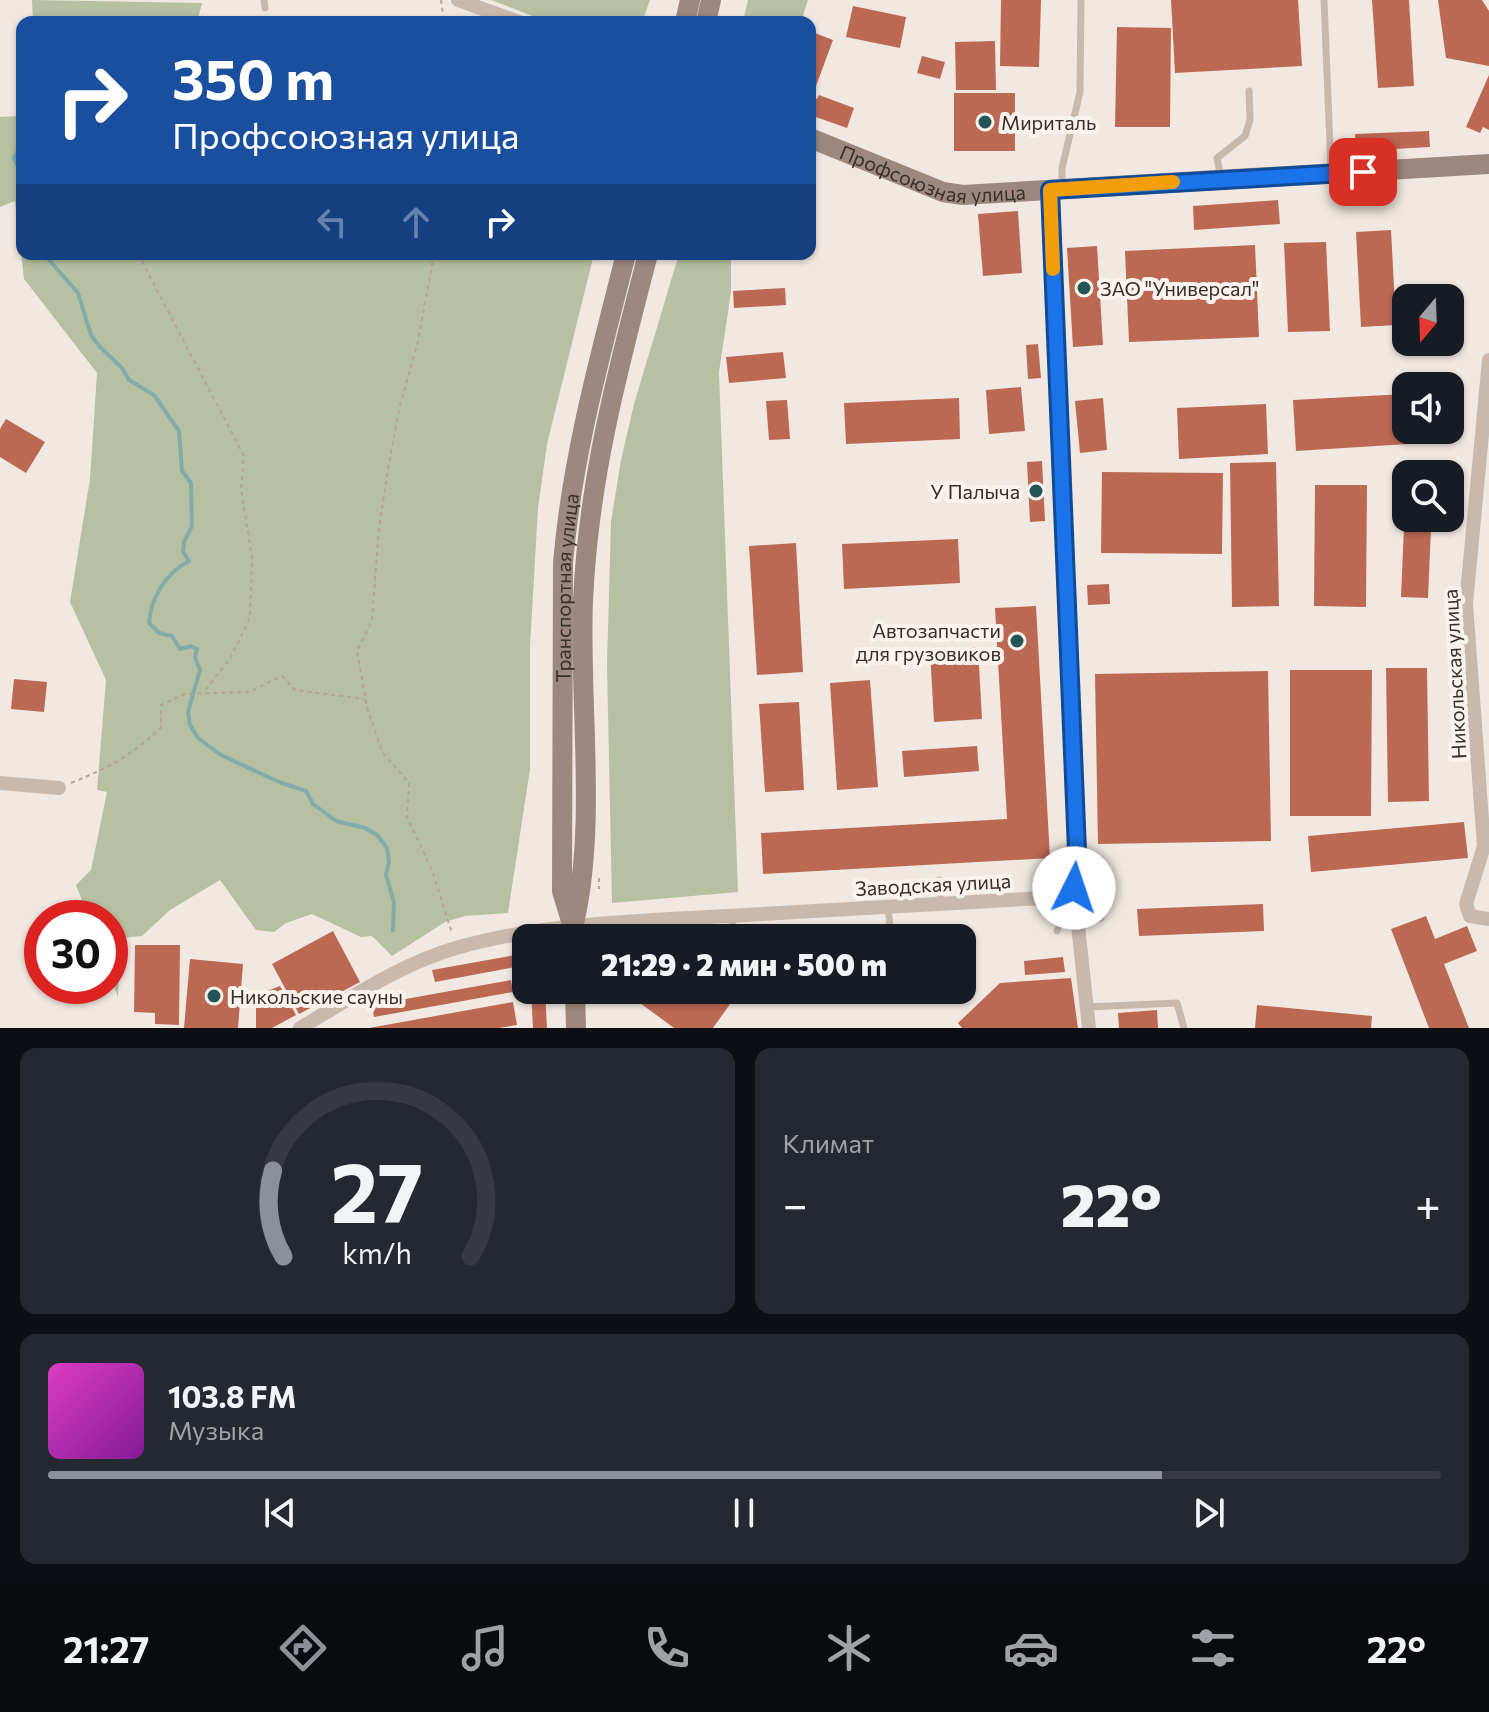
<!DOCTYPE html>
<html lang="ru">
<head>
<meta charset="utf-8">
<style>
	:root { --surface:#171b24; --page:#242831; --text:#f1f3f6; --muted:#9ea1a6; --line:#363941; --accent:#8c9099 }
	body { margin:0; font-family:Commissioner,sans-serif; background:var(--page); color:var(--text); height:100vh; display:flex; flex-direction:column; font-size:30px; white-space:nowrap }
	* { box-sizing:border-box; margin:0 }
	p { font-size:26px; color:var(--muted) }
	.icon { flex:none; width:44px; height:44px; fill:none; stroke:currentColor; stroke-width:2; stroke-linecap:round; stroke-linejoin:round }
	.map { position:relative; height:1028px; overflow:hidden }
	.side { display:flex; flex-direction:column; gap:20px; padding:20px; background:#0d0f14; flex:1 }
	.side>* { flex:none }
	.guide { position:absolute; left:16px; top:16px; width:800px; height:244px; border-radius:16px; box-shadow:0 2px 6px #0004; background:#1a4fa0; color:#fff; overflow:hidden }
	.needle { width:52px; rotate:199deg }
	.tools { position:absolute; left:1392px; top:284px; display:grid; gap:16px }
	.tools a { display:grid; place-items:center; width:72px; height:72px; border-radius:16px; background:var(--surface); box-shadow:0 2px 6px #0004; font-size:40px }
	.speed { position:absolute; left:24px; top:900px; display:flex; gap:16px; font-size:40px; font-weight:700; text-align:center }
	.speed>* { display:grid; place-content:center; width:104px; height:104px; border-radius:50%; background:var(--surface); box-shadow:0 2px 6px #0004; line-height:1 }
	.speed .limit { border:12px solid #d22; background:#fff; color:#111 }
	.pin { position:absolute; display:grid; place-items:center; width:68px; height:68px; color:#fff; margin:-34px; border-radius:16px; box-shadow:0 4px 12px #0006 }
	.me { position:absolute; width:88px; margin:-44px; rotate:4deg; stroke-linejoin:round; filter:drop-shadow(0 0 6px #0008) }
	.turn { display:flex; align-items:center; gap:28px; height:168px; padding:0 24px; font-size:36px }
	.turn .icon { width:104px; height:104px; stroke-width:2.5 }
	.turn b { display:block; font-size:56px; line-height:68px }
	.lanes { display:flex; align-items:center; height:76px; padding:0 24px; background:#0003; justify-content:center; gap:40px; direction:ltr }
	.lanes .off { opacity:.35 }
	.big { font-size:60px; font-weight:800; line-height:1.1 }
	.side .widget { flex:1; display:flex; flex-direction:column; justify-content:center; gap:12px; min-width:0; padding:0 28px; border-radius:16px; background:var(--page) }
	.side .dial { align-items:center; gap:0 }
	.dial svg { height:208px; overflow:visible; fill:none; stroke:var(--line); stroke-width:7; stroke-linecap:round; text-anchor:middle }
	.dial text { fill:var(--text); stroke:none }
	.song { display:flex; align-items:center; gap:24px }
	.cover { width:96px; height:96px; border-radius:12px; background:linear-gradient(135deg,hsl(310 70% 55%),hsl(290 70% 35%)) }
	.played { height:8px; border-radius:4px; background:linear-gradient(90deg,var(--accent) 80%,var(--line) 80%) }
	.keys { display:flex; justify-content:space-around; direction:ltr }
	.heat { display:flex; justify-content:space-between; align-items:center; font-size:44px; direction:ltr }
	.side .tiles { flex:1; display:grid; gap:20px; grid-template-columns:1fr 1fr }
	.widget:last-child { grid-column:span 2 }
	.trip { position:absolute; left:512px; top:924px; width:464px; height:80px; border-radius:16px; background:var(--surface); box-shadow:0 2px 6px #0004; font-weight:800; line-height:80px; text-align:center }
	.tab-bar { display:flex; height:128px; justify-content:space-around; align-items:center; background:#090b0e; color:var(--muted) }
	.tab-bar .icon { width:56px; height:56px }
	.tab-bar .on { color:var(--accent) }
	.tab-bar b { font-size:36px; color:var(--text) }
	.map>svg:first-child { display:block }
	.green { fill:#b7c0a1 }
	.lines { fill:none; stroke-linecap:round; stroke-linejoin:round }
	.stream { stroke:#82acac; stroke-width:4 }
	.building { fill:#bc6954 }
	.path { stroke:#b5a397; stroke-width:2; stroke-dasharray:4 4; stroke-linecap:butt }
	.lane { stroke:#c9b9ad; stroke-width:7 }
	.street { stroke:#c9b9ad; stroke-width:14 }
	.secondary { stroke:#9c887e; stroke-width:20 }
	.route-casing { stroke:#114b97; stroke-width:20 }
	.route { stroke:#1a73e8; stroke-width:14 }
	.slow { stroke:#f59e0b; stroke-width:14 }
	.poi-dot { fill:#245556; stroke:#f9f3ed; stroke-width:3 }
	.labels { text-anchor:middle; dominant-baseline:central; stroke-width:8; stroke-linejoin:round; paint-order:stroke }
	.poi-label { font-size:20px; fill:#382f2b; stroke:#f9f3ed; text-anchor:start }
	.street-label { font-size:20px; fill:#382f2b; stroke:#f9f3ed }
</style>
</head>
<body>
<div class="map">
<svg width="1489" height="1028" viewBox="0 0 1489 1028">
	<rect width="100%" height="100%" fill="#f1e9e1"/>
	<!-- green -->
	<g class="green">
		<polygon points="32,0 202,3 197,22 33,22"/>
		<polygon points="491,0 650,0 642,22 548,22"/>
		<polygon points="748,0 808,0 801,22 743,22"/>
		<polygon points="22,116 22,254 594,254 547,444 538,508 530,646 530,769 508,913 465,916 445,922 392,956 372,936 361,937 312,914 286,923 274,932 256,930 220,880 170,910 142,936 120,938 118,997 110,975 110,918 89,918 76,885 91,870 107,792 97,790 106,680 70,602 90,479 97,373 24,279 15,201 0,207 0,117"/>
		<polygon points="679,254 731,254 731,292 719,372 738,892 612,903 607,664 611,522 621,460 634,404"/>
	</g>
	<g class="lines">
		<!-- stream -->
		<g class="stream">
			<polyline points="22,143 14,158 22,174"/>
			<path d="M 44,254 L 78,293 L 91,335 L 100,347 L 122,368 L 129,380 L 154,395 L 179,431 L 182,471 L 191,483 L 192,526 L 184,542 L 183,552 L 189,561 C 166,573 151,597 149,623 L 159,633 L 172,636 L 180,649 L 191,646 L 197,649 L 195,657 L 200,670 L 188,712 L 190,725 L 198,738 L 221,755 L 279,782 L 306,791 L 313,804 L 336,821 L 365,828 L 377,835 L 387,848 L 389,862 L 386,875 L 394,902 L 393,930"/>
		</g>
	</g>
	<!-- building -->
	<g class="building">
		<polygon points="1001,0 1041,0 1039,67 1000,66"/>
		<polygon points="1171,0 1298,0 1302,66 1175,73"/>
		<polygon points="1372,0 1409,0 1414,86 1378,88"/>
		<polygon points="1438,0 1482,0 1489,11 1489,66 1446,58"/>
		<polygon points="853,6 906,17 900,48 846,37"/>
		<polygon points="1117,27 1171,28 1170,127 1115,127"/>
		<polygon points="810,31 833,40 812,97 817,99 819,95 854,108 847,128 810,115"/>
		<polygon points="995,41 996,90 956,90 955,42"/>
		<polygon points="922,56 945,62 940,79 917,73"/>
		<polygon points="1489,75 1489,130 1483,127 1480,133 1466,127"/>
		<rect x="954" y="93" width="61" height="58"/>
		<polygon points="1429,131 1430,147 1356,151 1355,134"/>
		<polygon points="1278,200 1280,224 1194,230 1193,206"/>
		<polygon points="1018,211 1022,273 983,276 978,214"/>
		<polygon points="1391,230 1396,325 1361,327 1356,232"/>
		<polygon points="1326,242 1330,331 1288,332 1284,243"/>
		<polygon points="1255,245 1259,337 1129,342 1125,251"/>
		<polygon points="1097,246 1103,345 1073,347 1067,248"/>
		<polygon points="785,288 786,305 734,308 733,291"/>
		<polygon points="1038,344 1041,378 1028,379 1026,345"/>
		<polygon points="783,352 786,378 729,383 726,357"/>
		<polygon points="1021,387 1025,431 989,434 986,390"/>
		<polygon points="1405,394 1408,444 1296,451 1293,400"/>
		<polygon points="959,398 960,439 846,444 844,403"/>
		<polygon points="1103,398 1107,450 1080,453 1075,401"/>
		<polygon points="787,400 790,439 769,440 766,401"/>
		<polygon points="1266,404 1268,454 1179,459 1177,408"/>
		<polygon points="6,419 45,442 26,473 0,457 0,429"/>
		<polygon points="1042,461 1045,521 1030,522 1027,462"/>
		<polygon points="1276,462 1279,606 1232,607 1230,463"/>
		<polygon points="1102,472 1223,473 1222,554 1101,553"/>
		<polygon points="1315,485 1367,485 1366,607 1314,606"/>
		<polygon points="1404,527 1431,528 1428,598 1401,597"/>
		<polygon points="958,539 960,583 844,589 842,544"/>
		<polygon points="796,543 803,672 757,675 749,546"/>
		<polygon points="1109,584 1110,604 1088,605 1087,585"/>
		<polygon points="1036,606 1050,858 763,874 761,833 1007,819 995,608"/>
		<polygon points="978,647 982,719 934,722 930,650"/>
		<polygon points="1386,668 1427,668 1429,801 1388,802"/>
		<polygon points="1290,670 1372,670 1371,816 1290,816"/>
		<polygon points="1268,671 1271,841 1098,844 1095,674"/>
		<polygon points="14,679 47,682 44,712 11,709"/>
		<polygon points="870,680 878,787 837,790 830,683"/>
		<polygon points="799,702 804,790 765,792 759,704"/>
		<polygon points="977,746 979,771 904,777 902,751"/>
		<polygon points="1464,822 1468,858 1311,872 1308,836"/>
		<polygon points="1263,904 1264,931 1139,936 1137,909"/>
		<polygon points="1426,916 1435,939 1467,926 1477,951 1444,964 1469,1028 1429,1028 1391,929"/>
		<polygon points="333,931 360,982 299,1014 272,964"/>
		<polygon points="135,945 180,945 179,1025 155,1024 155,1013 134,1012"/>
		<polygon points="526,953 526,965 435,982 432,970"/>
		<polygon points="1063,957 1065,972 1025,975 1024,961"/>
		<polygon points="190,959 243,964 238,1028 184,1028"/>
		<polygon points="1071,978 1078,1028 962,1028 958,1023 1000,983"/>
		<polygon points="511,980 513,992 374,1017 372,1005"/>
		<polygon points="280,986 296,1015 272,1028 256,1028 256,995"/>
		<polygon points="531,990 545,990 547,1028 533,1028"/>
		<polygon points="626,990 740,990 713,1028 674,1028 625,992"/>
		<polygon points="922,990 938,990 931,998"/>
		<polygon points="513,1002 517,1025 499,1028 369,1028"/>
		<polygon points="1257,1005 1372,1016 1371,1028 1255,1028"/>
		<polygon points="1157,1010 1158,1028 1119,1028 1118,1013"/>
	</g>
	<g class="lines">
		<!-- path -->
		<g class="path">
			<polyline points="441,0 444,22"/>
			<polyline points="138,254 244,456 241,489 252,558 250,618 231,657 204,692"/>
			<polyline points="434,254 418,341 399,409 388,469 379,528 372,621 357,651 367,707 382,752 409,783 407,817 432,870 452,933"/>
			<path d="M 71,783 C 112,766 127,758 161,728 L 161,705 L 185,694 L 249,692 L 282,676 L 295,690 L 364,699"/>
			<polyline points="599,878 599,889"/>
		</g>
		<!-- lane -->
		<g class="lane">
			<polyline points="264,0 265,8"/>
			<polyline points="1324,0 1331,170"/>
			<polyline points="1221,178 1217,158 1245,136 1250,120 1249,91"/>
			<polyline points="1062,188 1062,168 1080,92 1081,0"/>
			<polyline points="939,880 941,904"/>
			<polyline points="888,907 890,927"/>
			<polyline points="732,916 733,931"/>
			<polyline points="1078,919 1101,918"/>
			<polyline points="1057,931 1074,888 1100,887"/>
			<polyline points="1087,1007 1177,1003 1184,1028"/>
		</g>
		<!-- street -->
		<g class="street">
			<polyline points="458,0 519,22"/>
			<polyline points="1050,190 1078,875 1074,888 1089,1028"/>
			<polyline points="1489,360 1466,604 1484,846 1466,904 1470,916 1489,919"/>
			<polyline points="0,783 59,788"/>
			<path d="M 300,1028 C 350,999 400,964 456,948 C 543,923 637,921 727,916 C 838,910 949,903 1060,897 L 1074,888"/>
		</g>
		<!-- secondary -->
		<g class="secondary">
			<polyline points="685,22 690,0"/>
			<polyline points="706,22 711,0"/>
			<path id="s1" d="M 810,138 L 943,192 L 963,195 L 1489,164"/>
			<path d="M 574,923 C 597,825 579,703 583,601 C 588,481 618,369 648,254"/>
			<path id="s2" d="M 573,938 L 573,927 L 562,891 L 563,563 C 572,457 600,357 626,254"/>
			<polyline points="575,990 576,1028"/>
		</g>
	</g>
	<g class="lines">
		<!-- route casing -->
		<g class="route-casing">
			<polyline id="route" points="1074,888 1078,875 1050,190 1363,172"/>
		</g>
		<!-- route -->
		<use href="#route" class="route"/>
		<!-- slow -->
		<polyline class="slow" points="1053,269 1050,190 1173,182"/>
	</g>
	<!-- markers -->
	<g class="poi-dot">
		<circle cx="985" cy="122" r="8"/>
		<circle cx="1084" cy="288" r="8"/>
		<circle cx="1036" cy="491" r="8"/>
		<circle cx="1017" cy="641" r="8"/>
		<circle cx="214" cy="996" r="8"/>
	</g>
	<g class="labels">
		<!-- poi labels -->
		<g class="poi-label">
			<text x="1001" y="122">Мириталь</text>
			<text x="1100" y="288">ЗАО "Универсал"</text>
			<text x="1020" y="491" text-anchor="end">У Палыча</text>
			<text x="1001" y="630" text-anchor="end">Автозапчасти<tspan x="1001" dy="23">для грузовиков</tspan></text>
			<text x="230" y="996">Никольские сауны</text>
		</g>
		<!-- street labels -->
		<g class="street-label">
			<text stroke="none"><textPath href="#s1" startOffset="130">Профсоюзная улица</textPath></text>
			<text stroke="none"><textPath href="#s2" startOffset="352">Транспортная улица</textPath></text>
			<text transform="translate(1454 674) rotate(-93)">Никольская улица</text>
			<text transform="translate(933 884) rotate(-3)">Заводская улица</text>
		</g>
	</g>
</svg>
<div class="tools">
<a><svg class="needle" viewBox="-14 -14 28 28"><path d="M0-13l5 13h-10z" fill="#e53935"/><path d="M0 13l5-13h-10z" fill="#9ea1a6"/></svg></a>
<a><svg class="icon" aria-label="sound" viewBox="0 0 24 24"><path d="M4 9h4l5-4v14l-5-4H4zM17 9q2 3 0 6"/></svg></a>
<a><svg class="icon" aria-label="search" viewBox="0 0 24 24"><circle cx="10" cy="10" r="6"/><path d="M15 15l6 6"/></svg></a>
</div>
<div class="speed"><div class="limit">30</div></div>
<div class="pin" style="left:1363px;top:172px;background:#d93025"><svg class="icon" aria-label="arrive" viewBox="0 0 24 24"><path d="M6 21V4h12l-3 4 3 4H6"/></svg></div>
<svg class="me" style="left:1074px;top:888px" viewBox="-20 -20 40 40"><circle r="19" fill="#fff"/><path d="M0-13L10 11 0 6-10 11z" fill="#1a73e8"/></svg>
<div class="trip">21:29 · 2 мин · 500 m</div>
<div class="guide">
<div class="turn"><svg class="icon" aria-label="right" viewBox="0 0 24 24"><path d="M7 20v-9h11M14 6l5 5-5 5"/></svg><div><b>350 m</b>Профсоюзная улица</div></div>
<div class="lanes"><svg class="icon off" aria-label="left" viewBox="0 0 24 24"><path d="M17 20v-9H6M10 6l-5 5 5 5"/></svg><svg class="icon off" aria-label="ahead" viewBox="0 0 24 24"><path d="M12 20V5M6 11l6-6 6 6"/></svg><svg class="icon" aria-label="right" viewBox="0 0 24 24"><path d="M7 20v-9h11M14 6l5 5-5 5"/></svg></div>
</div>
</div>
<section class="side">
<div class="tiles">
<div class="widget dial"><svg viewBox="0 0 100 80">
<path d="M14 69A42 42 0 1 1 86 69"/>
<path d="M14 69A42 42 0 0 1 10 36" stroke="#8c9099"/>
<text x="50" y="56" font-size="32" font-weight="700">27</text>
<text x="50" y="72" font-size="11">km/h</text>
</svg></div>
<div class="widget"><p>Климат</p>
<div class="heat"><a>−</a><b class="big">22°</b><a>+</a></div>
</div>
<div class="widget">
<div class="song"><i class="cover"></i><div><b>103.8 FM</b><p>Музыка</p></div></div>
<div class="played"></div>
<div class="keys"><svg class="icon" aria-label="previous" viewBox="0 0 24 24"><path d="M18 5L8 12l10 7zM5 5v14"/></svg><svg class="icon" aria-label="pause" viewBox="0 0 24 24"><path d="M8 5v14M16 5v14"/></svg><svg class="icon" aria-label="next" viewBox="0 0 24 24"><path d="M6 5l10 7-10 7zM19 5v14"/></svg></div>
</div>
</div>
</section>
<nav class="tab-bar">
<b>21:27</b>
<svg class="icon on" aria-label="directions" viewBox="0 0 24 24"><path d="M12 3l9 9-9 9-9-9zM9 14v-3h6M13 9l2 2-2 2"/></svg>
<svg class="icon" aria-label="music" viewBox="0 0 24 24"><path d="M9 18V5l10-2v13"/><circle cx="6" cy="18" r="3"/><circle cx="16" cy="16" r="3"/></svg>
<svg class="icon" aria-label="phone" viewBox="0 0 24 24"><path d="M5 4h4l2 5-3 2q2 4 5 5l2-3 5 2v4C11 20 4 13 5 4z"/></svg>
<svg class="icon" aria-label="climate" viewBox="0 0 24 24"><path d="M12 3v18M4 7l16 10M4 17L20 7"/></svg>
<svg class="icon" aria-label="car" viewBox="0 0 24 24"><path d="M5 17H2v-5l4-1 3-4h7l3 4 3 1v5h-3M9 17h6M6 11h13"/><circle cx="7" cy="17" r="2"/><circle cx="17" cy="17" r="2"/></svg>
<svg class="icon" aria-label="filters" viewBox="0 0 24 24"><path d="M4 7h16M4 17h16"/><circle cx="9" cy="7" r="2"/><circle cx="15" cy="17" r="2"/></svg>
<b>22°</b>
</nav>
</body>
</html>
